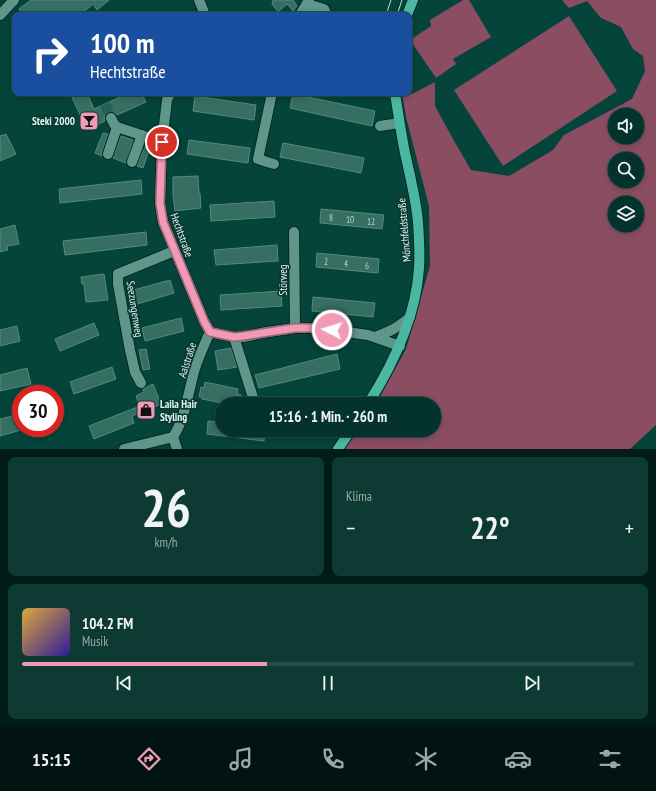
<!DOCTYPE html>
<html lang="de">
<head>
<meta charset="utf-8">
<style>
	:root { --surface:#03332c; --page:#0d3b34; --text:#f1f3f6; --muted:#97aaa9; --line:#244e48; --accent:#f09ab6 }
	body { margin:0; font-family:"PT Sans Narrow",sans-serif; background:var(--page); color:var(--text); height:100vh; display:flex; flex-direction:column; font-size:15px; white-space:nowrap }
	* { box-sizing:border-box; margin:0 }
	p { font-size:13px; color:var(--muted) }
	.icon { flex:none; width:22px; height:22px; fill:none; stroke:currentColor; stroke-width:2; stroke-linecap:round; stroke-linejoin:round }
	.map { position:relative; height:449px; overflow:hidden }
	.drawer { display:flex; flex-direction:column; gap:8px; padding:8px; background:#021c18; flex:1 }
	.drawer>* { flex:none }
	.hud { position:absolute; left:12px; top:12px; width:400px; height:84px; border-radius:8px; box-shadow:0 2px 6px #0003,0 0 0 1px var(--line); background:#1a4fa0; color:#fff; overflow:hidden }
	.fabs { position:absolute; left:608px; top:108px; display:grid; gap:8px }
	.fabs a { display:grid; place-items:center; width:36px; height:36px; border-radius:50%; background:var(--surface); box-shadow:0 2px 6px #0003,0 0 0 1px var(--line); font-size:20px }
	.speed { position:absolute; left:12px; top:385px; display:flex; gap:8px; font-size:20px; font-weight:700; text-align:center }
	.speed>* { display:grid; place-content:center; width:52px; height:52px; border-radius:50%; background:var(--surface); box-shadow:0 2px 6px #0003,0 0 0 1px var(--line); line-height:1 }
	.speed .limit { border:6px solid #d22; background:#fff; color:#111 }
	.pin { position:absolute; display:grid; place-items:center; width:34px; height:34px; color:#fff; margin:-17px; border:2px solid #fff; border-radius:50%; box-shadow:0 1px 4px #0007 }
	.me { position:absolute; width:44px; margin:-22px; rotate:275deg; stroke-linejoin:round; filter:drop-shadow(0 0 3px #0008) }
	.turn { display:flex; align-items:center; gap:14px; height:84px; padding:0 12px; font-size:18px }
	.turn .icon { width:52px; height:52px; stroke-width:2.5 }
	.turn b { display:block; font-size:28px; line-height:34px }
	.big { font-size:30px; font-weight:600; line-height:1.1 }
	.drawer .widget { flex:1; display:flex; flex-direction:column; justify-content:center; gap:6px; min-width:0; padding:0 14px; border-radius:8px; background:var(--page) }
	.drawer .dial { align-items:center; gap:0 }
	.dial b { font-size:52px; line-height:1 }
	.song { display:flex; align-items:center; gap:12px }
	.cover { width:48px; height:48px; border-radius:6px; background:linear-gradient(135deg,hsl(40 70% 55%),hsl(250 70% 35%)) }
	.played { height:4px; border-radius:2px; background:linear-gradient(90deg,var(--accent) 40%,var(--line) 40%) }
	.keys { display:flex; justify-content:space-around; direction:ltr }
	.heat { display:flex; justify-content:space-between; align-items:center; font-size:22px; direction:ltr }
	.drawer .tiles { flex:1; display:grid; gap:8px; grid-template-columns:1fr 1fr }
	.widget:last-child { grid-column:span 2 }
	.trip { position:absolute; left:215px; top:397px; width:226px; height:40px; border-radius:20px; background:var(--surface); box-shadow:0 2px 6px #0003,0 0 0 1px var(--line); font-weight:600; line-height:40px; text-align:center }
	.menu { display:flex; height:64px; justify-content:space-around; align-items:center; background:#011412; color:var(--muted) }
	.menu .icon { width:28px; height:28px }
	.menu .active { color:var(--accent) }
	.menu b { font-size:18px; color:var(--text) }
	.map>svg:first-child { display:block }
	.green { fill:#8b4d62; fill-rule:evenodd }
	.building { fill:#366e62; stroke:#538a7e }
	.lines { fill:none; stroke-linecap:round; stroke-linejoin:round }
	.minor-tunnel { stroke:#255f56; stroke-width:10; stroke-dasharray:10 5; stroke-linecap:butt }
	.minor-casing { stroke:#092721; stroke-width:12 }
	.major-casing { stroke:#092721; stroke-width:12 }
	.minor { stroke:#5e9689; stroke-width:10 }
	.major { stroke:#4ab7a3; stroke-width:10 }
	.tram { stroke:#bbddd5; stroke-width:1 }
	.route-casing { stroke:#9c6476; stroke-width:10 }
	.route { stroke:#f09ab6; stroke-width:7 }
	.labels { text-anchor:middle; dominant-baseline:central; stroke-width:3.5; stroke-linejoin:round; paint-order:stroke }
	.number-label { font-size:9px; fill:#b3d6ce }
	.poi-label { font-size:11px; font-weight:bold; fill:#ddf9f2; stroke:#0b3830; text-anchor:end }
	.street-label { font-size:11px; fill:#ddf9f2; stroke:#0b3830 }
</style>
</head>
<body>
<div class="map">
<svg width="656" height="449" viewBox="0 0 656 449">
	<rect width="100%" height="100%" fill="#04443a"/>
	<!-- green -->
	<g class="green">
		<polygon points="463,0 469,0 491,37 453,59 456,64 436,78 410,40 431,26 430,20"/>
		<path d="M 562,0 L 656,0 L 656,425 L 630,449 L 345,449 L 358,430 L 434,430 L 434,404 L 376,404 L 406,349 L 430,266 L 429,206 L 406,117 L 402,93 L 412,94 L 435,82 L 435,106 L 453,139 L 471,170 L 509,176 L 553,150 L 564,135 L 632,99 L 645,71 L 643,56 L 633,49 L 621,27 L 601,18 L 587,1 L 569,8 ZM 615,115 L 637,115 L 637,137 L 615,137 ZM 615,159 L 637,159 L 637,181 L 615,181 ZM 615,203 L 637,203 L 637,225 L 615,225 Z"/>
		<polygon points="569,16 617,91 503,166 454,90"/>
	</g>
	<!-- building -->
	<g class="building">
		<polygon points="31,0 109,0 97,10 93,4 80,15 24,15 19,9"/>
		<polygon points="273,0 293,0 297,6 293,11 287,4 278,12 272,4"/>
		<polygon points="70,93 87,93 94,109 124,95 123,93 141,93 146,102 117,115 114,112 108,112 105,115 105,121 87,130"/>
		<polygon points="293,94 375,111 372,126 290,108"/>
		<polygon points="195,96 256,105 254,120 193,111"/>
		<polygon points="103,133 108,134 102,152 102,156 95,153"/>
		<polygon points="6,134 16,154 0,161 0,136"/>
		<polygon points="121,136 133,140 126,163 113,158"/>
		<polygon points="189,140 250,148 248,163 187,154"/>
		<polygon points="283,143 364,158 361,173 280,157"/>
		<polygon points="146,144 151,145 143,168 137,166"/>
		<polygon points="198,176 199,193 200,193 201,208 175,211 173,196 173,177"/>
		<polygon points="141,180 142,194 60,203 59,189"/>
		<polygon points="274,201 275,217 211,221 210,205"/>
		<polygon points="321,209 384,215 382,229 320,223"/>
		<polygon points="15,225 19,244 7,246 8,250 0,252 0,229"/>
		<polygon points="146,232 147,245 65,255 63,241"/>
		<polygon points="277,245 278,261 216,265 214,250"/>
		<polygon points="317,253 379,259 378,273 316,267"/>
		<polygon points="104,274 108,300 86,302 84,284 82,284 81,277"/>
		<polygon points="170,280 174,293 134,305 130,291"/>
		<polygon points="281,291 282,306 221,310 220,295"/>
		<polygon points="313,297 375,303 373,317 312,311"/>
		<polygon points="181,318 184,331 145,341 142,328"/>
		<polygon points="94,323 99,335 60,351 55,339"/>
		<polygon points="17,326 20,341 0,346 0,330"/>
		<polygon points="231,348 237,367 218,370 215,351"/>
		<polygon points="146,349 150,369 143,370 139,350"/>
		<polygon points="337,354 340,369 259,388 255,375"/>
		<polygon points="112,367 116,379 74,394 70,382"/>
		<polygon points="27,368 31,384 0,391 0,375"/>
		<polygon points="205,382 238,389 237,394 241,395 239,404 228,404 202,399 202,397 199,397 201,387 204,388"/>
		<polygon points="153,384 161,404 132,416 134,423 94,439 89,426 140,406 136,396 144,392 143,389"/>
		<polygon points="21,414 21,430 0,436 0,419"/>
		<polygon points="208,421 222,422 222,430 265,430 264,441 207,434"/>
	</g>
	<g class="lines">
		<!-- minor-tunnel -->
		<polyline class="minor-tunnel" points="105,104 111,118"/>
		<!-- minor casing -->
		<g class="minor-casing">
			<g id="minor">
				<polyline points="199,0 205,15"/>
				<polyline points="307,4 324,9 326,13 326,15"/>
				<polyline points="302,12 313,15"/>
				<polyline points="0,15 14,0"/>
				<polyline points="300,15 309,0"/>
				<polyline points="170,93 167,100 162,142 160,203 163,222 204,321 210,332"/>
				<polyline points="272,93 258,159 267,162 274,164"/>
				<polyline points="111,118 114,124 117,127 162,142"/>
				<polyline points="380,126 399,123"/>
				<polyline points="108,154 117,127"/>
				<polyline points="132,162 142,135"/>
				<polyline points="294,232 295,328"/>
				<polyline points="210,332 234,337 243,337 267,332 295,328 318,328 368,335 400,346"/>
				<polyline points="234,337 255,404"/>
				<path d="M 375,337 C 391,331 397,328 410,317"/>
				<polyline points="141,383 135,372 130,350 118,284 118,274 174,251"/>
				<polyline points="173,437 177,449"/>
				<path d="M 124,449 L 173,437 C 185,419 188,394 194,372 C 198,358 204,345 210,332"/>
			</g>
		</g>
		<!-- major casing -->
		<g class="major-casing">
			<g id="major">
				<polyline points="407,15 413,0"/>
				<path d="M 368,404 C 394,363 416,317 419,268 C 420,253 419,237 418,222 C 416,199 410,176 405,153 C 401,133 398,113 395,93"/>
				<polyline points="338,449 351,430"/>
			</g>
		</g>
		<!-- minor -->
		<use href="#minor" class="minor"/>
		<!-- major -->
		<use href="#major" class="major"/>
		<!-- tram -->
		<g class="tram">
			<polyline points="386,15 391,0"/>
			<polyline points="397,15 402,0"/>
		</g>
	</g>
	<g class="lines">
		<!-- route casing -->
		<g class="route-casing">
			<polyline id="route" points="162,142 160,203 163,222 204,321 210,332 234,337 243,336 295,328 318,328 332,330"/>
		</g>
		<!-- route -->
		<use href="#route" class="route"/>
	</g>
	<!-- icons -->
	<defs>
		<g id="bar-square" transform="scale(1)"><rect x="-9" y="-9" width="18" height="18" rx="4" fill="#f09ab6" stroke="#0b3830"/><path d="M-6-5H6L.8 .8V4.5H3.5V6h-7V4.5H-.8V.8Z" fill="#111"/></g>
		<g id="shop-square" transform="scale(1)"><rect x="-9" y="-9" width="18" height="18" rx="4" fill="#f09ab6" stroke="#0b3830"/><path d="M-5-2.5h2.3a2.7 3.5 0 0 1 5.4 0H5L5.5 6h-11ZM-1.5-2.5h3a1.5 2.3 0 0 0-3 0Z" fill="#111"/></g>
	</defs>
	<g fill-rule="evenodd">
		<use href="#bar-square" x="89" y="121"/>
		<use href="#shop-square" x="146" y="410"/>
	</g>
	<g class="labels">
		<!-- number labels -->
		<g class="number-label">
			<text x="331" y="217">8</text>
			<text x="350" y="219">10</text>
			<text x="371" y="221">12</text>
			<text x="326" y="261">2</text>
			<text x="346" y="263">4</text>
			<text x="367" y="265">6</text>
		</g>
		<!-- poi labels -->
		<g class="poi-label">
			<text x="75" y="121">Steki 2000</text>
			<text x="160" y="404" text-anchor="start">Laila Hair<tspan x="160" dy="13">Styling</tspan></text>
		</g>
		<!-- street labels -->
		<g class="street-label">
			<text transform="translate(404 230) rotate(-95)">Mönchfeldstraße</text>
			<text transform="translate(182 235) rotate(70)">Hechtstraße</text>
			<text transform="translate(283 280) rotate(-90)">Störweg</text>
			<text transform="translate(135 309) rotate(81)">Seezungenweg</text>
			<text transform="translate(187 360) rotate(-72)">Aalstraße</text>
		</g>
	</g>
</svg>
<div class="fabs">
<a><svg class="icon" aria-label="sound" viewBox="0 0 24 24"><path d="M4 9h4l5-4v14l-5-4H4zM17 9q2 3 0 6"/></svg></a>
<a><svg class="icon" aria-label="search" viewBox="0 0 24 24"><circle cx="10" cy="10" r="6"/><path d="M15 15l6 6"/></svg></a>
<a><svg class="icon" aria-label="layers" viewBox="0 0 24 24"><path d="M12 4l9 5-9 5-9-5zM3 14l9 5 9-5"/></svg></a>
</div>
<div class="speed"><div class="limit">30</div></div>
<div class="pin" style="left:162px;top:142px;background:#d93025"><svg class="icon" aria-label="arrive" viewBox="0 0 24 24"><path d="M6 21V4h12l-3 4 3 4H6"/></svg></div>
<svg class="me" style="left:332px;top:330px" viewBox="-20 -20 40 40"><circle r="17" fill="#f09ab6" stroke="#fff" stroke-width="3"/><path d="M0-11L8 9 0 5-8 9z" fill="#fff"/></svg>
<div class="trip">15:16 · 1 Min. · 260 m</div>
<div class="hud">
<div class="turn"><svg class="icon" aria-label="right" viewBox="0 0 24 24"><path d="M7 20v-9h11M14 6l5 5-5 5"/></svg><div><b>100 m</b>Hechtstraße</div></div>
</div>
</div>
<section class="drawer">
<div class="tiles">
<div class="widget dial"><b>26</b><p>km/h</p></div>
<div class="widget"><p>Klima</p>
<div class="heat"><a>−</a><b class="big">22°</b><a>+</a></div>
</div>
<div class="widget">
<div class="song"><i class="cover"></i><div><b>104.2 FM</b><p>Musik</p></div></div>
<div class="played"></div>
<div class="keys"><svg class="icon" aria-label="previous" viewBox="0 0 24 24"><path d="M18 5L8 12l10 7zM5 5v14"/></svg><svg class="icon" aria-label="pause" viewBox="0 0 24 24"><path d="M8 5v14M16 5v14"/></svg><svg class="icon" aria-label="next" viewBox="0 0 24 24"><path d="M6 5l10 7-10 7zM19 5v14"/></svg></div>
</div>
</div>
</section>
<nav class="menu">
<b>15:15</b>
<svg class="icon active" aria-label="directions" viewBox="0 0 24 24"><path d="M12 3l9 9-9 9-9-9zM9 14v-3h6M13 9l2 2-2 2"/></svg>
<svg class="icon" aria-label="music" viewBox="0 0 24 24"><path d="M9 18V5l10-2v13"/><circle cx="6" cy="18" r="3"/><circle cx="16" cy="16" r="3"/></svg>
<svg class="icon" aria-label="phone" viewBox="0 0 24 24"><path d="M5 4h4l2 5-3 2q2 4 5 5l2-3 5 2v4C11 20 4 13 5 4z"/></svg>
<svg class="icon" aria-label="climate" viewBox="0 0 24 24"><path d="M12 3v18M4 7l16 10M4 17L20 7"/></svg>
<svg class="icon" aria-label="car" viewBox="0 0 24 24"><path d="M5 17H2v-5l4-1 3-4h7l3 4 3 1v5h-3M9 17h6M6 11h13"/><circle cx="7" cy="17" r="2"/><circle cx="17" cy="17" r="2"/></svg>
<svg class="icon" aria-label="filters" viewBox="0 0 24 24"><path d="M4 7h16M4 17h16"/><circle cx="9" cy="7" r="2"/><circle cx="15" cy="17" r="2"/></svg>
</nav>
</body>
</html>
